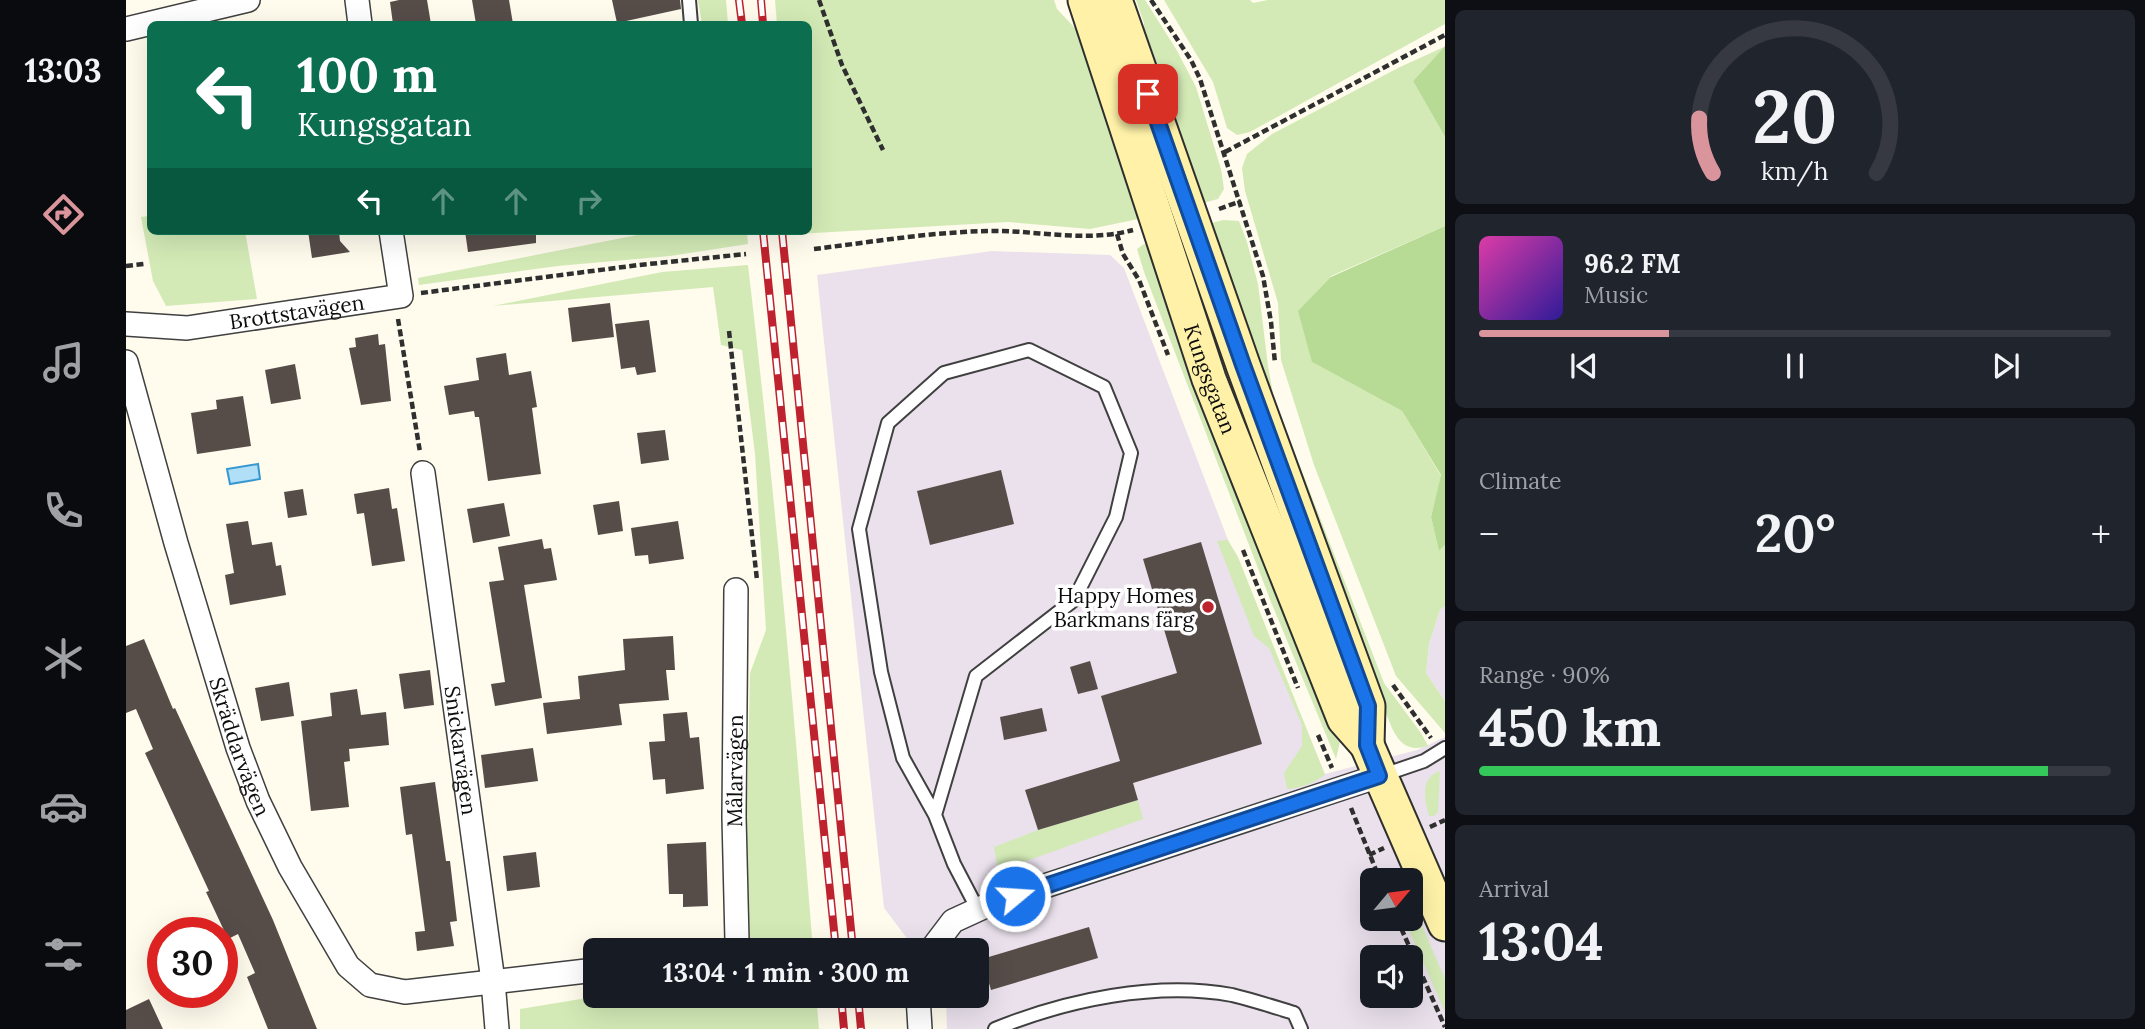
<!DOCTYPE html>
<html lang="en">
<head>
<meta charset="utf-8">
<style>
	:root { --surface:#171b24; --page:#20242c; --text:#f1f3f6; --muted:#9ea1a6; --line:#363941; --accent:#da959c }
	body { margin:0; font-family:Lora,serif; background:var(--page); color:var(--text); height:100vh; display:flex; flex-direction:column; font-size:26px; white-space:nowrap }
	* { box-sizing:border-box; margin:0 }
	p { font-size:23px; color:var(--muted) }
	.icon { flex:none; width:38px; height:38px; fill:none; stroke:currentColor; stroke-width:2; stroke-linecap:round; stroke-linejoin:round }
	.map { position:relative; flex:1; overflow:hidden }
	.drawer { display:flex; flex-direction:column; gap:10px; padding:10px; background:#0d0f14; width:700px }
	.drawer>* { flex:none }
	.guide { position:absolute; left:21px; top:21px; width:665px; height:214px; border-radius:10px; box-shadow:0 7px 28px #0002; background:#0b6e4f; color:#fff; overflow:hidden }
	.needle { width:46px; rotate:61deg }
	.controls { position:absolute; left:1234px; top:868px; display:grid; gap:14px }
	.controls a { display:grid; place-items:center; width:63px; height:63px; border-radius:10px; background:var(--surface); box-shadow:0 7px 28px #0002; font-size:35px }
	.speed { position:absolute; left:21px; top:917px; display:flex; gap:14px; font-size:35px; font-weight:700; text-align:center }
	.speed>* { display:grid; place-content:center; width:91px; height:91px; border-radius:50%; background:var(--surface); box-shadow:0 7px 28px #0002; line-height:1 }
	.speed .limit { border:10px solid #d22; background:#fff; color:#111 }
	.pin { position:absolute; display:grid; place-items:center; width:60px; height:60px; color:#fff; margin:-30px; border-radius:14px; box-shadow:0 4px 10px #0006 }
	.me { position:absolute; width:77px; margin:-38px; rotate:72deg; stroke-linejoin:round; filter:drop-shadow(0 0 5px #0008) }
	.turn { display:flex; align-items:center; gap:24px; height:147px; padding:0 35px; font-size:32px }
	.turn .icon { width:91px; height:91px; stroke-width:2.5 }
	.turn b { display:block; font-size:49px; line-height:60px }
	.lanes { display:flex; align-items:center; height:66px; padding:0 35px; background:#0003; justify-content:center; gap:35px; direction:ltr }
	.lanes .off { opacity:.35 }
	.big { font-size:52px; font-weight:700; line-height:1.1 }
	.drawer .card { flex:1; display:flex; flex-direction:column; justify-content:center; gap:10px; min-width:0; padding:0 24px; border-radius:10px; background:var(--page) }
	.drawer .dial { align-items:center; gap:0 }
	.dial svg { height:182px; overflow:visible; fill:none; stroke:var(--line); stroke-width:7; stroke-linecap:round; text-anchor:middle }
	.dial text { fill:var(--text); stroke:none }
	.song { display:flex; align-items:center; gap:21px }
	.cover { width:84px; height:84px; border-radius:10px; background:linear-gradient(135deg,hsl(320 70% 55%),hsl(250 70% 35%)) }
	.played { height:7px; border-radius:4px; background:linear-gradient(90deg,var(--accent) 30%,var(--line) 30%) }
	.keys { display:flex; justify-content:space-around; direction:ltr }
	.heat { display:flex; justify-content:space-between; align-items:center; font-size:38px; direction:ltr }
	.charge { height:10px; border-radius:5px; background:linear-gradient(90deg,#34c759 90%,var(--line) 0) }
	.trip { position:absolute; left:457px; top:938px; width:406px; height:70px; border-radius:10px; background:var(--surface); box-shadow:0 7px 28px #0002; font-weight:700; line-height:70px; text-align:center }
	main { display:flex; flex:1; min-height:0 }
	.tabs { display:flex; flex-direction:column; width:126px; justify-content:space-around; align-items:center; background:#090b0e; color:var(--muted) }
	.tabs .icon { width:49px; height:49px }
	.tabs .active { color:var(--accent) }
	.tabs b { font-size:32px; color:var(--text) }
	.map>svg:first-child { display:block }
	.industrial { fill:#eae1ec; fill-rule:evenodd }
	.green { fill:#d3eab6 }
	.forest { fill:#b7db95 }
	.water { fill:#b0dff7; stroke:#3698d0; stroke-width:2 }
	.building { fill:#564d49 }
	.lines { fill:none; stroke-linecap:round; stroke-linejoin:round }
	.service-casing { stroke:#404040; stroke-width:16 }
	.minor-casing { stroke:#404040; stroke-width:26 }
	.secondary-casing { stroke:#2f2f2f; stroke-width:37 }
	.path { stroke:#2f2f2f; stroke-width:4.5; stroke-dasharray:7 3.5; stroke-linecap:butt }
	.service { stroke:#fff; stroke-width:12 }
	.minor { stroke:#fff; stroke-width:23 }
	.secondary { stroke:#fff2a8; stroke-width:33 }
	.rail-casing { stroke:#bf222f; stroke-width:8 }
	.rail { stroke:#fff; stroke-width:5; stroke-dasharray:16; stroke-linecap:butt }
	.route-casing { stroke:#114b97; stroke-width:18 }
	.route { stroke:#1a73e8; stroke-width:12 }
	.poi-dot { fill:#bf222f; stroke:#fff; stroke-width:2.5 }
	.labels { text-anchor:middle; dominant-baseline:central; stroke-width:7; stroke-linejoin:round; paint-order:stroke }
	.street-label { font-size:21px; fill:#0d0d0d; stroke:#fff }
	.poi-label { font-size:21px; fill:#0d0d0d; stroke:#fff; text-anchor:end }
</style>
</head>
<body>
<main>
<nav class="tabs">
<b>13:03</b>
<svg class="icon active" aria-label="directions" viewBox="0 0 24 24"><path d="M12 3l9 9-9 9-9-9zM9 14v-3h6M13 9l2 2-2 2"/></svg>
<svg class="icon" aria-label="music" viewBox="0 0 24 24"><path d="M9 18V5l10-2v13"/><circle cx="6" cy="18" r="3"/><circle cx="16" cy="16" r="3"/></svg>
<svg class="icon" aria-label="phone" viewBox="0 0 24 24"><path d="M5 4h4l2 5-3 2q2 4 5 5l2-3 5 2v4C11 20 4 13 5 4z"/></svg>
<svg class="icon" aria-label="climate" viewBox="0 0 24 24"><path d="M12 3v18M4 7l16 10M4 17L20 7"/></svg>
<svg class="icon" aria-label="car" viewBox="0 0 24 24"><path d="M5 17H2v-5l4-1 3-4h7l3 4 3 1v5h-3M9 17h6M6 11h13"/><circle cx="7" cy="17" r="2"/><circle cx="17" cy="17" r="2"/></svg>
<svg class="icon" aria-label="filters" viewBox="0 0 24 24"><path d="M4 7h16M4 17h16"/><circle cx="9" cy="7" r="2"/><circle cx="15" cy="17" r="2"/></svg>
</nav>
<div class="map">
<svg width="1319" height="1029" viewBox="0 0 1319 1029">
	<rect width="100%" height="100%" fill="#fffbed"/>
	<!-- industrial -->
	<g class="industrial">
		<path d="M 866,251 L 984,255 L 998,268 L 1102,540 L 1199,774 L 1291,750 L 1319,737 L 1319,1029 L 821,1029 L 820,996 L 850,996 L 850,950 L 790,950 L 758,908 L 691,275 ZM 1246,880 L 1284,880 L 1284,919 L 1246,919 ZM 1246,957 L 1284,957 L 1284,996 L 1246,996 Z"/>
		<polygon points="1319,606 1319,701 1300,673 1303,644 1314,610"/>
	</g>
	<!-- green -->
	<g class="green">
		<polygon points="572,0 600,0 602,24 576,24"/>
		<polygon points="649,0 928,0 931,9 961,41 1017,218 964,229 882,222 671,234 671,231 682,231 682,24 651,24"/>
		<polygon points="1010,0 1019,0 1050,49 1070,87 1095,169 1098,189 1092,199 1077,203 1017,45 1018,23"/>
		<polygon points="1038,0 1124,0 1127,3 1142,0 1319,0 1319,24 1124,132 1111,135 1101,128 1087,82"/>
		<polygon points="1318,47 1287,81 1319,137 1319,226 1205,276 1186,362 1276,411 1315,476 1305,517 1313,551 1319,545 1319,606 1314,610 1303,644 1300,673 1319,701 1319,733 1270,676 1188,465 1155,360 1152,303 1119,191 1116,168 1121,154 1146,134 1274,67"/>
		<polygon points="24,216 24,231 119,231 131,299 40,306 27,281 15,217"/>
		<path d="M 1097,220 L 1113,221 L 1121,242 L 1132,284 L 1142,366 L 1148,399 L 1258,683 L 1295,733 L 1302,746 C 1270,756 1266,725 1255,701 L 1078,225 Z"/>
		<polygon points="532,231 621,231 622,244 544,256 432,266 293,285 292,278"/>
		<polygon points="1018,244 1025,245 1207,719 1214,742 1210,759 1145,602 1018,272 1011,249"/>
		<path d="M 622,265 C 649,493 669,721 687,950 L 618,950 L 624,673 L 640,630 L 629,454 L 616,350 L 595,345 L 587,287 L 367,306 L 536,272 Z"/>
		<path d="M 1102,540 L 1112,557 L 1199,775 C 1187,783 1176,788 1161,789 L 1158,773 L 1176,746 L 1176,725 L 1143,648 L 1128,636 L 1091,541 Z"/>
		<path d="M 1314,771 L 1312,812 L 1308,816 L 1303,816 C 1299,800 1293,778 1314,771 Z"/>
		<polygon points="1012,800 1017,819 895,863 871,865 868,847 912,830"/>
		<polygon points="1285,900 1319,979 1319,1012 1278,919 1284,919"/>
		<polygon points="473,996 690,996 693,1029 394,1029 394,1009"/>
	</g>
	<!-- forest -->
	<g class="forest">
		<polygon points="1319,46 1319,137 1287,81"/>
		<polygon points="1319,226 1319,545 1313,551 1305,517 1315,475 1276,411 1186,362 1172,311 1205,277"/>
	</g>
	<!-- water -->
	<polygon class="water" points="132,464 134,479 104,484 101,469"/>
	<!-- building -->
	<g class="building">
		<polygon points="273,0 301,0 305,24 267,24 264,2"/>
		<polygon points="346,0 383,0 387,24 350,24"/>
		<polygon points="486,0 554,0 555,9 491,23"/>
		<polygon points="182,231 213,231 214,241 224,252 186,258"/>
		<polygon points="339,231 410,231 410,243 342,252"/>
		<polygon points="484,303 488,337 446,342 442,308"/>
		<polygon points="523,320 530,372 511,375 509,367 495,369 489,324"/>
		<polygon points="252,334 253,345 259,344 265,401 235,405 223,348 230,347 229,338"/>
		<polygon points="380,353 383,375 405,371 411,407 406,408 415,474 362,481 353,417 349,417 348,411 323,415 318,386 353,380 350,358"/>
		<polygon points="169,364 175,399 145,404 139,370"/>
		<polygon points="117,396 125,446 71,454 65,413 91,409 90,400"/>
		<polygon points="539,430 543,460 515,464 511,433"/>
		<polygon points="875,470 888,524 804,545 791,491"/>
		<polygon points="263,488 266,509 271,508 279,561 246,566 238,513 231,514 228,494"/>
		<polygon points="177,489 181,515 162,518 158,492"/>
		<polygon points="493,501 497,531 472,535 467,505"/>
		<polygon points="378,503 384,536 347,543 341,509"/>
		<polygon points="122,521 126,545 146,542 150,566 155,565 160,595 104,605 99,575 108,573 100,524"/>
		<polygon points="552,521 558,559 523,564 522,555 509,556 505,528"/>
		<polygon points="416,539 418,549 425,548 431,580 398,585 416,698 369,706 365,684 379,682 363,582 378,580 372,547"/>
		<polygon points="1075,542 1136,744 1007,783 1012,800 912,830 899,790 994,761 975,696 1051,673 1017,559"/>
		<polygon points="547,636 549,670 540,670 543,700 493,704 496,725 421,734 417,703 454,699 452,676 499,670 497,639"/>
		<polygon points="18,639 47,709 49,708 147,920 191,1029 142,1029 121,977 129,973 112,934 102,939 80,892 83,891 19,753 27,749 10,709 0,713 0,646"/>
		<polygon points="964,661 972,689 952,694 944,667"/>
		<polygon points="304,670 308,705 278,709 273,674"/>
		<polygon points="163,682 168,716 135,721 129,688"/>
		<polygon points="231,689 235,715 260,712 263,745 223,749 224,761 218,762 223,807 185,811 175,721 206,716 204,693"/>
		<polygon points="916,708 921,731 878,740 874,717"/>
		<polygon points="561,712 564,738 573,737 578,789 540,794 539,779 527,780 523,742 539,741 537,714"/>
		<polygon points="407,748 412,781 359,788 355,755"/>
		<polygon points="309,782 320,861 324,861 331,921 324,922 328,946 291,951 289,932 299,931 286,834 280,835 274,787"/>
		<polygon points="580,842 582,906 557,907 557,894 543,894 541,844"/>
		<polygon points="410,852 414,887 381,891 377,856"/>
		<polygon points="963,927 972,958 865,990 856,959"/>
		<polygon points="23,999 37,1029 0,1029 0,1010"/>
	</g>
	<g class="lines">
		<!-- service casing -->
		<g class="service-casing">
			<g id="service">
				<polyline points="563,0 565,24"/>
				<polyline points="1257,775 1298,761 1319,748"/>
				<polyline points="809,815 850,676 948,600 990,517 1005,453 978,387 903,350 818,373 762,423 733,529 755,672 777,758 809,815 828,864 852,910"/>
				<path d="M 869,1029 C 940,1000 1030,981 1106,995 C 1127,1000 1148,1007 1168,1013 L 1175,1029"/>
			</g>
		</g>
		<!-- minor casing -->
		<g class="minor-casing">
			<g id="minor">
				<polyline points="231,0 234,24"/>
				<polyline points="0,29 122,0"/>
				<path id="s1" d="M 0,324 L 61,328 L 275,296 L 265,231"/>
				<path id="s2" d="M 0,362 L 50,543 L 112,748 L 132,801 L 164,867 L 222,966 L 244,985 L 279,992 L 469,970"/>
				<path id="s3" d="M 297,473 L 367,981 L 371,1029"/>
				<path id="s4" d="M 607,950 L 611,941 L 608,817 L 610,590"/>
				<polyline points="805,950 827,921 864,904 1253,776"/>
				<polyline points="792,996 794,1029"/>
			</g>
		</g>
		<!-- secondary casing -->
		<g class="secondary-casing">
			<g id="secondary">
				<path id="s5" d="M 959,0 L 1083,379 L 1218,719 L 1241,745 L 1319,924"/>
				<polyline points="989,0 1117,365 1242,706 1241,745"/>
			</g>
		</g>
		<!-- path -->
		<g class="path">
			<polyline points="693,0 716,65 757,150"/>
			<polyline points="1025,0 1065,60 1074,79 1137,276 1145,322 1149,363"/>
			<polyline points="1099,152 1319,35"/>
			<polyline points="1093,209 1115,201"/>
			<polyline points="991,234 997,254 1013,280 1042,355"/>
			<path d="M 688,249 C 746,242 805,232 863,231 C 911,230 959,243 1007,230"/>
			<polyline points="0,266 18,264"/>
			<polyline points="295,293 513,265 620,254"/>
			<polyline points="272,319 294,452"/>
			<polyline points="603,331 631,580"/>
			<polyline points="1117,550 1172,688"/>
			<polyline points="1267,685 1305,738"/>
			<polyline points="1192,735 1206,768"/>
			<polyline points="1225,808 1254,880"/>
			<polyline points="1304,827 1319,820"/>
			<polyline points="1243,855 1258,848"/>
			<polyline points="1271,919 1319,1027"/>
		</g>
		<!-- service -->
		<use href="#service" class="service"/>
		<!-- minor -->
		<use href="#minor" class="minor"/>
		<!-- secondary -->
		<use href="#secondary" class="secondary"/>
		<!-- rail casing -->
		<g class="rail-casing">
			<g id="rail">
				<polyline points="613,0 616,24"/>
				<polyline points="635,0 637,24"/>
				<polyline points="637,231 710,950"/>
				<polyline points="656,231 727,950"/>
				<polyline points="715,996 718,1029"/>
				<polyline points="732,996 735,1029"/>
			</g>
		</g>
		<!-- rail -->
		<use href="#rail" class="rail"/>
	</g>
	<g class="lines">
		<!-- route casing -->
		<g class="route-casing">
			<polyline id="route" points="889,896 1253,776 1241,745 1242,706 1117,365 1022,94"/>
		</g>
		<!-- route -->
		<use href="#route" class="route"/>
	</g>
	<!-- markers -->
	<circle class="poi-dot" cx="1082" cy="607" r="7"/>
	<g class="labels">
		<!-- street labels -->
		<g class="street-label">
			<text stroke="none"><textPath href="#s1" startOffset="172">Brottstavägen</textPath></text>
			<text stroke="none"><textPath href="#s5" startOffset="399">Kungsgatan</textPath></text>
			<text stroke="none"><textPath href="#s2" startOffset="401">Skräddarvägen</textPath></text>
			<text stroke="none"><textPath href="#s3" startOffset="280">Snickarvägen</textPath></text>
			<text stroke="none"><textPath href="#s4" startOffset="180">Målarvägen</textPath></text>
		</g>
		<!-- poi labels -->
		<g class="poi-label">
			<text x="1068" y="595">Happy Homes<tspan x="1068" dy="24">Barkmans färg</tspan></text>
		</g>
	</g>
</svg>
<div class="controls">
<a><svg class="needle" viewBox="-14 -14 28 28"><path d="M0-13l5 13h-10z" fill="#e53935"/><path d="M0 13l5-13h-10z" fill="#9ea1a6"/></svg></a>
<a><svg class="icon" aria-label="sound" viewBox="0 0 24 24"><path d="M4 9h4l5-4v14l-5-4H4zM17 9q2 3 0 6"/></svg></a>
</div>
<div class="speed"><div class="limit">30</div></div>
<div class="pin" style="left:1022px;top:94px;background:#d93025"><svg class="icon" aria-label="arrive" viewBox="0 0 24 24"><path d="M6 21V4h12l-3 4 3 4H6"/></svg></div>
<svg class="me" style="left:889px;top:896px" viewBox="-20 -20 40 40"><circle r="17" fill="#1a73e8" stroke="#fff" stroke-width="3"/><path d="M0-11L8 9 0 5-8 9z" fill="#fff"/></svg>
<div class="trip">13:04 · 1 min · 300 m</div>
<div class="guide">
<div class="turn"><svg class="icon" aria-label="left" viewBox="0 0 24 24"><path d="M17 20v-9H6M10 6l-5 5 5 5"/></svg><div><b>100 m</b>Kungsgatan</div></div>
<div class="lanes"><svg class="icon" aria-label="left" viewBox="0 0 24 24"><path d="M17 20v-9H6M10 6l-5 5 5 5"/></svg><svg class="icon off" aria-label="ahead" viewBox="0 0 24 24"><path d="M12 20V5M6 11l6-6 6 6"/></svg><svg class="icon off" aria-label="ahead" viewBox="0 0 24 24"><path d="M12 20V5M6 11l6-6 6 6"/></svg><svg class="icon off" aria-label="right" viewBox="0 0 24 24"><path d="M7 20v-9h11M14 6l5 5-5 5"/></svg></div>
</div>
</div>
<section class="drawer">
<div class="card dial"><svg viewBox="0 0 100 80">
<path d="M14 69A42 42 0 1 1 86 69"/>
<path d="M14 69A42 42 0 0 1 8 45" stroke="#da959c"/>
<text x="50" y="56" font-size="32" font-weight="700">20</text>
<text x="50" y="72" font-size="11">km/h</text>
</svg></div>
<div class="card">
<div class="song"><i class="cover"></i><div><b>96.2 FM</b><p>Music</p></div></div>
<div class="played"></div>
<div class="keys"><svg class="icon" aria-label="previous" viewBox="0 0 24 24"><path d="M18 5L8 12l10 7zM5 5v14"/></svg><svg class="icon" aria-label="pause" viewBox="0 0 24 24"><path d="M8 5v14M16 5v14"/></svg><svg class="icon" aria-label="next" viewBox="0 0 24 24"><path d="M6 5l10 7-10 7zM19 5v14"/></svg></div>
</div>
<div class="card"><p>Climate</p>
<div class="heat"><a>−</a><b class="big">20°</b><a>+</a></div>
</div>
<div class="card"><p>Range · 90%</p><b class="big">450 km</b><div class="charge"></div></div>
<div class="card"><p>Arrival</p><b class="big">13:04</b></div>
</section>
</main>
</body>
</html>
